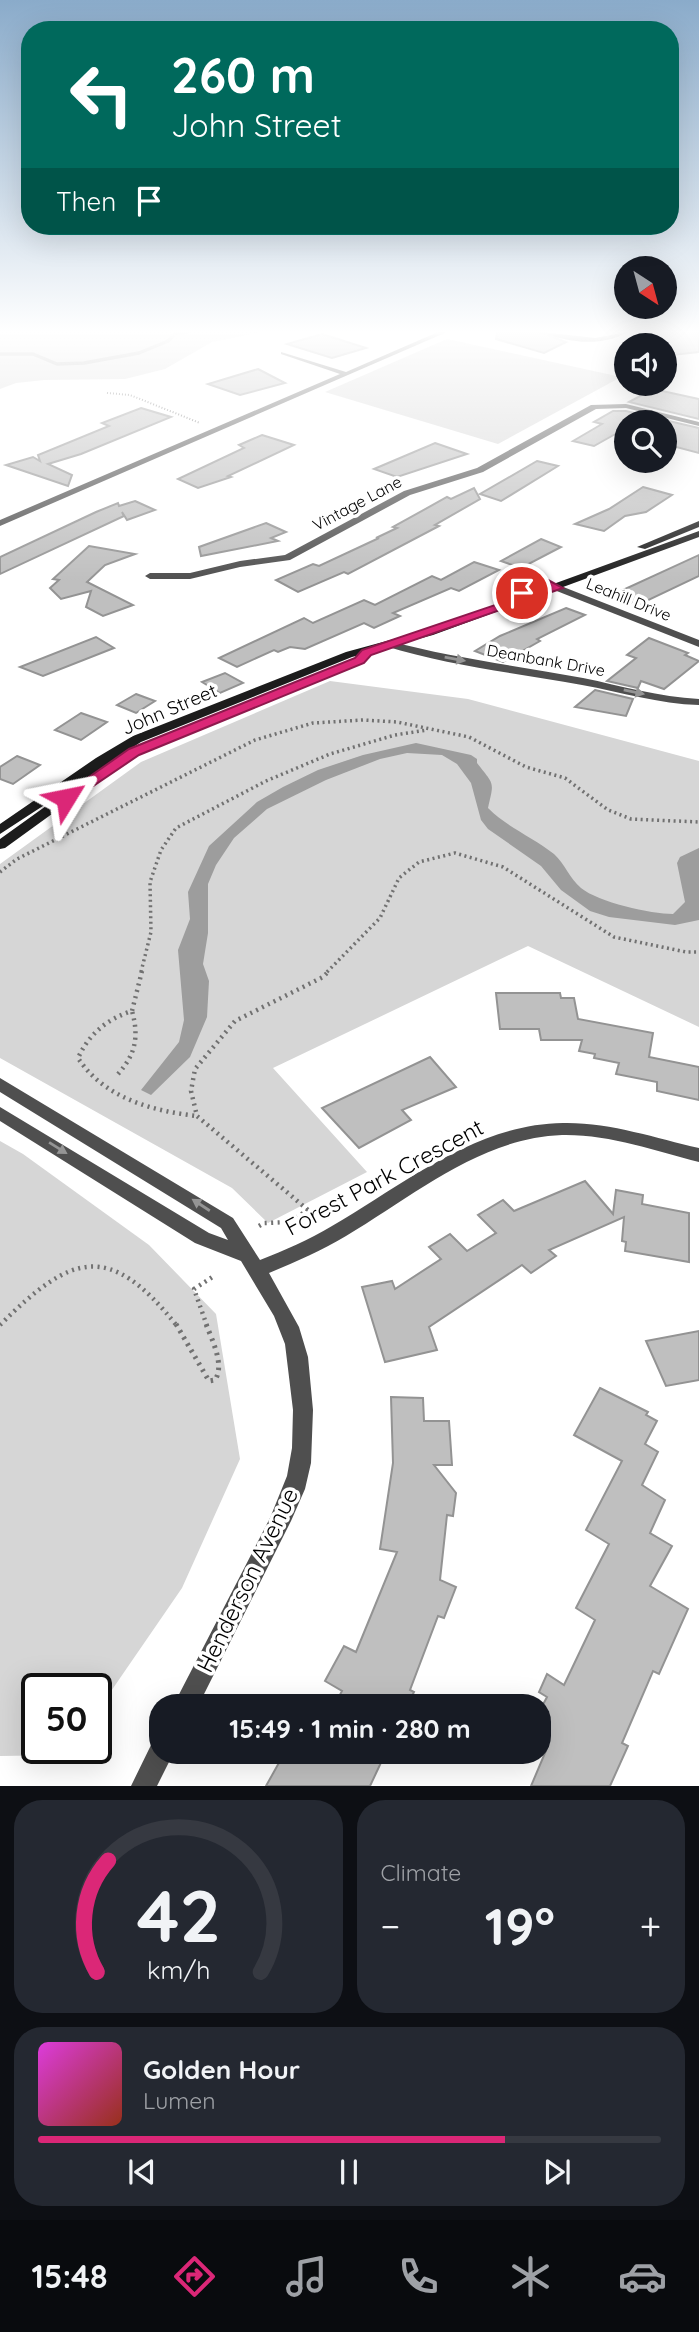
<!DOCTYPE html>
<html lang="en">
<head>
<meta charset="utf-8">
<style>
	:root { --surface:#171b24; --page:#242831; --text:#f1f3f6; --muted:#9ea1a6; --line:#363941; --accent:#db2777 }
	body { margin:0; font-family:Quicksand,sans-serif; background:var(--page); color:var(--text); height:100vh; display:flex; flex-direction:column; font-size:26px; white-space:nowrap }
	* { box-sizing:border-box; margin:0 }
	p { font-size:23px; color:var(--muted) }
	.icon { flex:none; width:38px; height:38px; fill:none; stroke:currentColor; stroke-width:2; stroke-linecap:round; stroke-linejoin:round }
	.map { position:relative; height:1786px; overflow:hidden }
	.details { display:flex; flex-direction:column; gap:14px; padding:14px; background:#0d0f14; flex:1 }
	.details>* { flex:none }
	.hud { position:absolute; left:21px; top:21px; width:658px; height:214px; border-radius:28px; box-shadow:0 7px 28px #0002; background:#00695c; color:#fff; overflow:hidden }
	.needle { width:46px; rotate:144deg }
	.fabs { position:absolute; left:614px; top:256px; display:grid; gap:14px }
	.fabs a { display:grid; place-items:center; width:63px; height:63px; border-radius:50%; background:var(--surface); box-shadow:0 7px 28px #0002; font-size:35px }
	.speed { position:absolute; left:21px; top:1673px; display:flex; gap:14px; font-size:35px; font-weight:700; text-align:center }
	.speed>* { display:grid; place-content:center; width:91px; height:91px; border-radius:50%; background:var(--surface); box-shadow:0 7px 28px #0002; line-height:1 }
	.speed .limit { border:4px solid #111; border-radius:10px; background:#fff; color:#111 }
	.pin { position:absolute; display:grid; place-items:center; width:60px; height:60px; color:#fff; margin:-30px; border:4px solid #fff; border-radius:50%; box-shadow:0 2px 7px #0007 }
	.me { position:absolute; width:77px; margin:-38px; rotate:55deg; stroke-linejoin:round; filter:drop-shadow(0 0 5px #0008) }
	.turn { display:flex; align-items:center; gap:24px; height:147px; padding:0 35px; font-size:32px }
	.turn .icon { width:91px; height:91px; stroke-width:2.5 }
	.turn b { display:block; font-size:49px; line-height:60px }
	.then { display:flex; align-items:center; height:66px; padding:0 35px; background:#0003; gap:14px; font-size:26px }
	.big { font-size:52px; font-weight:700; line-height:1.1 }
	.details .widget { flex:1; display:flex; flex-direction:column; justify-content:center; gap:10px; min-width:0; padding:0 24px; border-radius:28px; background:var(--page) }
	.details .dial { align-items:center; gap:0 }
	.dial svg { height:182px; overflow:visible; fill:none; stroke:var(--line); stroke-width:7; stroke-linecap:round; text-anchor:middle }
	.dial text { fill:var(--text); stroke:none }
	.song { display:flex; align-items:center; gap:21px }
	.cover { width:84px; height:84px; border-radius:10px; background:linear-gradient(135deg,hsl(300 70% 55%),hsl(10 70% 35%)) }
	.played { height:7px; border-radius:4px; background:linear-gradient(90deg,var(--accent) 75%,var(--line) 75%) }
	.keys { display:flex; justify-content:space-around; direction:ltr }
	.heat { display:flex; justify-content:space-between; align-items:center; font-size:38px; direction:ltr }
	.details .tiles { flex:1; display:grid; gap:14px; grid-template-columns:1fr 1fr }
	.widget:last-child { grid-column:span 2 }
	.trip { position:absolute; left:149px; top:1694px; width:402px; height:70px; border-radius:28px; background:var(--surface); box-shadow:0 7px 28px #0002; font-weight:700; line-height:70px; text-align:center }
	.tab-bar { display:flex; height:112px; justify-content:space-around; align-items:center; background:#090b0e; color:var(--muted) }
	.tab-bar .icon { width:49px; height:49px }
	.tab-bar .active { color:var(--accent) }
	.tab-bar b { font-size:32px; color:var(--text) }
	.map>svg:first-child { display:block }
	.green { fill:#d6d6d6 }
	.water { fill:#9d9d9d }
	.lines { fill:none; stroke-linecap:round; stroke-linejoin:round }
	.stream { stroke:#9d9d9d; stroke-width:3.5 }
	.building { fill:#bfbfbf; stroke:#939393; stroke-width:2 }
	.path-far3 { stroke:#717171; stroke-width:2; stroke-dasharray:1 2; stroke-linecap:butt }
	.path-far2 { stroke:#717171; stroke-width:3.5; stroke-dasharray:2 3.5; stroke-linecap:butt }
	.path-far1 { stroke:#717171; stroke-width:4.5; stroke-dasharray:2 4.5; stroke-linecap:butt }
	.path { stroke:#717171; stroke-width:5; stroke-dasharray:2.5 5; stroke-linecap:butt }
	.street { fill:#4f4f4f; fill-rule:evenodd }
	.secondary { fill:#1c1c1c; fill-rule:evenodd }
	.oneway { fill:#959595 }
	.route { fill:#db2777; stroke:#8e194d; stroke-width:2 }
	.labels { text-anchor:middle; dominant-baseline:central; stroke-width:7; stroke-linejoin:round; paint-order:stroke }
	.far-street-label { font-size:16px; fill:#000; stroke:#fff }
	.street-label { font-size:19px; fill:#000; stroke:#fff }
	.near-street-label { font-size:23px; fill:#000; stroke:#fff }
</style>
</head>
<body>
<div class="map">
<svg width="699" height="1786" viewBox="0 0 699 1786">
	<rect width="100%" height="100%" fill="#fff"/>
	<!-- green -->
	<g class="green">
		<polygon points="0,332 263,332 212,342 165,369 125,379 44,380 16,383 0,389"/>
		<polygon points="447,339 621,377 498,444 325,392"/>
		<polygon points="330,681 468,699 699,761 699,1027 528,946 273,1068 367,1172 268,1223 232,1188 0,1058 0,864 141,762"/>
		<polygon points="0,1141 23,1154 149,1245 216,1314 240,1459 182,1588 96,1713 96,1689 37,1689 37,1748 72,1748 67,1755 0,1756"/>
	</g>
	<!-- water -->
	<path class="water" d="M 416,743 L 471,755 L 477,759 L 477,763 C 495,786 494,781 488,808 C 508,828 533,837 554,854 C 565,864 570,879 581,888 C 598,902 651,914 673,914 L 685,902 L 677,863 L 680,857 L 699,848 L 699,920 L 675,925 L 609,917 L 590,911 L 561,890 L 541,866 L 488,829 L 481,820 L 471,783 L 457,764 L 442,755 L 407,753 L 380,759 L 326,780 L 267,809 L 234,838 L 216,865 L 208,884 L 208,933 L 203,964 L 209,981 L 207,1017 L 190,1057 L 151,1095 L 141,1090 L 179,1042 L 184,1020 L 178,950 L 190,919 L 188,892 L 209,846 L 257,802 L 283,787 L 318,770 L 363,755 Z"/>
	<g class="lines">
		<!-- stream -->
		<polyline class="stream" points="0,354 33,354 57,364 84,363 139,353 168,341 175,334 187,332"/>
	</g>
	<!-- building -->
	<g class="building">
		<polygon points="497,332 540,332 566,342 544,353 496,339"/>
		<polygon points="650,332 699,332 699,352 672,355 665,345"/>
		<polygon points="322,334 366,348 332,358 287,344"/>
		<polygon points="258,369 285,383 240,395 208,384"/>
		<polygon points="653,389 699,399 699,419 629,402"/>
		<polygon points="141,408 171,417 81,454 48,464 72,475 68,486 6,465 33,457 40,461 38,455 109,426 102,423"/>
		<polygon points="613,411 626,411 699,428 699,453 665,444 665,422 626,422 626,428 594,446 573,441 602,424 594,422"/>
		<polygon points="262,435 294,445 228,476 231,477 198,488 178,479 244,448 239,445"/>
		<polygon points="435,443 467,454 397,477 374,469"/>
		<polygon points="537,461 558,466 501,501 480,494"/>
		<polygon points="643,487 672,495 646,512 625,516 604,531 575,524 609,509"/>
		<polygon points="474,488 480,499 435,525 439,526 348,574 344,572 298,592 276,580 313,564 319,566 379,538 376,538 397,528 393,527 447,497 451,499"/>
		<polygon points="135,501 155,510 127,520 122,512 124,516 0,574 0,557 96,512 118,503 119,506"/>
		<polygon points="266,523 286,532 271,538 278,541 201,556 199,547"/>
		<polygon points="541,539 561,547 521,568 501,561"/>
		<polygon points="89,546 135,554 105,565 87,582 133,605 103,616 86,607 91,591 61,599 50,588 59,580 53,579"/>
		<polygon points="699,555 699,576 638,605 612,595"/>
		<polygon points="474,562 499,570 459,591 451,588 393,613 400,616 374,628 364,623 305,649 290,647 278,652 274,650 237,667 219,658 304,618 313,623 364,600 375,605 432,576 441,580"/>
		<polygon points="566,608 585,615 537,639 540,641 503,662 475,651 500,636"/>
		<polygon points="96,637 114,648 43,676 20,667"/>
		<polygon points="649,638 688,653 685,655 699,661 664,689 641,681 638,688 607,681 636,658 627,655"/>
		<polygon points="225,673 243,683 220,693 202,682"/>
		<polygon points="595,690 633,699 626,716 575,707"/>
		<polygon points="136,694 155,701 136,713 117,705"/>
		<polygon points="81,713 107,722 81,740 55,730"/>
		<polygon points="17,756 40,765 13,784 0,779 0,767"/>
		<polygon points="496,993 560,993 561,998 574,998 578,1019 653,1033 649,1057 699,1067 699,1100 657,1091 657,1082 616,1074 619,1063 594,1058 595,1054 579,1051 582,1040 541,1040 539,1029 500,1029"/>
		<polygon points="430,1057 456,1087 402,1110 411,1120 359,1148 322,1108"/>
		<polygon points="585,1181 613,1214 616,1190 643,1195 642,1204 689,1213 689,1262 625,1251 626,1242 622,1241 624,1217 549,1250 556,1256 531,1273 522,1265 429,1327 437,1350 385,1362 362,1287 392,1281 395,1289 441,1259 429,1247 450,1234 467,1251 496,1233 478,1215 503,1200 514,1211"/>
		<polygon points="699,1331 699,1380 666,1386 646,1341"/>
		<polygon points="600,1388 648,1412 646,1415 657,1421 645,1444 658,1452 642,1485 665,1500 650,1533 672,1546 650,1586 688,1609 659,1674 653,1671 622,1743 628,1746 610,1786 531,1786 548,1746 539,1741 539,1712 547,1697 539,1692 547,1674 564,1685 595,1620 576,1608 609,1544 586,1530 622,1461 574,1435"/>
		<polygon points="391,1397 423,1398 424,1421 449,1421 452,1465 434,1465 456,1493 453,1516 447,1515 440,1580 456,1587 444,1618 438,1616 410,1690 414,1692 407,1706 334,1706 342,1691 325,1681 344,1646 356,1652 397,1552 380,1549 393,1463"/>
		<polygon points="285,1752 386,1752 370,1786 266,1786"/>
	</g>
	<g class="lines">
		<!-- path-far3 -->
		<polyline class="path-far3" points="107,393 130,395 200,423"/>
		<!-- path-far2 -->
		<g class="path-far2">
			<polyline points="0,872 17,859 255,740 313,723 363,720 397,722 469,737 526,767 565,778 608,810 631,819 699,822"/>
			<polyline points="141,972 151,932 150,882 161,850 176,828 266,781 330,754 395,735 427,730"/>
			<polyline points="327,972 380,918 399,878 419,862 455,853 503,867 614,937 686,952 699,952"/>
		</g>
		<!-- path-far1 -->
		<g class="path-far1">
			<path d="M 142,971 L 132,1011 C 107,1019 89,1034 78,1058 C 104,1098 152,1111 197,1116"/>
			<path d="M 118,1074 C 136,1054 139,1036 132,1011"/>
			<polyline points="326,1217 308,1210 197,1116 191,1091 195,1069 235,1021 323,977 329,971"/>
			<polyline points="259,1226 264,1223 289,1222 308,1210"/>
			<path d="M 0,1325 C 71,1254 109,1240 177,1326"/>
			<polyline points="207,1326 194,1289 214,1276"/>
		</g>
		<!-- path -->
		<path class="path" d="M 176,1324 L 209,1381 L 215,1380 C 225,1365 212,1340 206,1324"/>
		<!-- street -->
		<g class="street">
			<polygon points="438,332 447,332 0,526 0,520 340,374 281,354 281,352 346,372"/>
			<path d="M 542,332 L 595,338 L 627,332 C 603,347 567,343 542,332 Z"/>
			<polygon points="626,404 699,422 699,426 626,408 596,409 483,472 410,495 290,560 240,567 190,579 150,579 145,576 150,573 190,573 240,561 285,555 404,491 477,468 591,405"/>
			<polygon points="548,581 699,640 699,647 544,586 544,582"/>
			<path d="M 389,641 C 453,658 518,666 583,678 C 622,686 659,697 699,699 L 699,705 C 659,704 621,692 582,685 C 517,673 449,666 385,646 L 384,644 Z"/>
			<path d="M 0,1078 L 233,1218 L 260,1260 C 285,1250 309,1240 332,1226 C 404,1184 476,1124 563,1123 C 609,1122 655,1138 699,1148 L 699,1162 C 655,1151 609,1134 562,1135 C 480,1138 413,1196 346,1236 C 321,1251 295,1262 269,1273 L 299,1327 L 308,1357 L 313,1410 L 311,1463 L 305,1489 L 291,1521 L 198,1706 L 173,1706 L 270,1518 L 287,1476 L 292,1448 L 293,1410 L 285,1344 L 274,1316 L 241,1261 L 195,1243 L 0,1121 L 0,1107 L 209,1233 L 228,1240 L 221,1228 L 0,1092 Z"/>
			<polygon points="161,1739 161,1752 174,1752 157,1786 131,1786 152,1743"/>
		</g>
		<!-- secondary -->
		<g class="secondary">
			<polygon points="699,521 699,527 645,549 637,547"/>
			<polygon points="699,531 699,537 433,635 352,657 141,742 0,834 0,824 96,758 133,736 346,652 427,630"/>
			<polygon points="333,668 339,671 337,673 138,755 114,769 5,848 0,849 0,839 106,763 130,749"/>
		</g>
	</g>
	<!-- one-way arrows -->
	<defs><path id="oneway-solid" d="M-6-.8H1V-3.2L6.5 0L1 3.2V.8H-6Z" transform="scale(1.75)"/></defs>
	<g class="oneway">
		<use href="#oneway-solid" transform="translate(455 659) rotate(10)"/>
		<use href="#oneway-solid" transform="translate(634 692) rotate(12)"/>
		<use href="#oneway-solid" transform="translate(58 1148) rotate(32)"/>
		<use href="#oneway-solid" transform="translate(201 1205) rotate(-147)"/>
	</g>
	<!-- sky -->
	<linearGradient id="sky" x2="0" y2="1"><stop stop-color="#8aabca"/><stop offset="0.57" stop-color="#fff"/><stop offset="1" stop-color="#fff" stop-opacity="0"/></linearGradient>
	<rect width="699" height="582" fill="url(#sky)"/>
	<!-- route -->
	<polygon class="route" points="548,580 563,588 371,655 364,663 139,755 71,801 66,802 59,798 129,749 355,658 362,650 522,596 516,593 518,590"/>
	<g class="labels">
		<!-- far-street labels -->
		<g class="far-street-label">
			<text transform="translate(357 503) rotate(-28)">Vintage Lane</text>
			<text transform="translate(629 599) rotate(22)">Leahill Drive</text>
			<text transform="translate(546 660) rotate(10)">Deanbank Drive</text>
		</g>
		<!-- street labels -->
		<g class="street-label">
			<text transform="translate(169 709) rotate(-23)">John Street</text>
		</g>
		<!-- near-street labels -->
		<g class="near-street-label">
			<text transform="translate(384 1177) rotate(-28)">Forest Park Crescent</text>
			<text transform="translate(247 1580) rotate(-64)">Henderson Avenue</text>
		</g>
	</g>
</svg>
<div class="fabs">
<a><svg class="needle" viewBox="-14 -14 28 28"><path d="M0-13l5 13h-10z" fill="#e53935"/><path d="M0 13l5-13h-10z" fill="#9ea1a6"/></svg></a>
<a><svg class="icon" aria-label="sound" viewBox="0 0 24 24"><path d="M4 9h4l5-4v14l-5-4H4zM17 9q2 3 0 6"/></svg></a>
<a><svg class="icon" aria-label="search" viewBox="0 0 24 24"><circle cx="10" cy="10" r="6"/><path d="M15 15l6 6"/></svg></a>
</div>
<div class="speed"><div class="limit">50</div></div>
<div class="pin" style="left:522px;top:593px;background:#d93025"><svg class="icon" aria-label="arrive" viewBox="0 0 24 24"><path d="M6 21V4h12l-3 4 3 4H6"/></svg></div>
<svg class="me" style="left:66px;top:798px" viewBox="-20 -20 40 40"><path d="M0-17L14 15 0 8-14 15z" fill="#db2777" stroke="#fff" stroke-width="4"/></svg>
<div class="trip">15:49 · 1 min · 280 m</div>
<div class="hud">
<div class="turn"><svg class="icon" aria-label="left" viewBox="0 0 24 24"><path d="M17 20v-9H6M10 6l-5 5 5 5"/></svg><div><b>260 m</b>John Street</div></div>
<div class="then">Then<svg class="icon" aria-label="arrive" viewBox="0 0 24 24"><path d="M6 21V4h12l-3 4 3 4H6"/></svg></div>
</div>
</div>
<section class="details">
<div class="tiles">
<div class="widget dial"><svg viewBox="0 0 100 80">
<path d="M14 69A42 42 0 1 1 86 69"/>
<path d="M14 69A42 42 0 0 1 19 20" stroke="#db2777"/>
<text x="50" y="56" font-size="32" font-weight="700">42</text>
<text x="50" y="72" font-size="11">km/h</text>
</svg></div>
<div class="widget"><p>Climate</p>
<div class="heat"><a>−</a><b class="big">19°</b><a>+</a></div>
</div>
<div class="widget">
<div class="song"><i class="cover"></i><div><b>Golden Hour</b><p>Lumen</p></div></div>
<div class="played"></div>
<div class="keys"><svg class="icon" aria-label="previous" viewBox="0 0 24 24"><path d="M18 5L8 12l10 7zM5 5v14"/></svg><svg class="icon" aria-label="pause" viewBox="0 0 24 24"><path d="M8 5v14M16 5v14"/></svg><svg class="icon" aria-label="next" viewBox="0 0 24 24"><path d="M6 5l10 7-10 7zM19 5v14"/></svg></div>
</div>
</div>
</section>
<nav class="tab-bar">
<b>15:48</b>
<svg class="icon active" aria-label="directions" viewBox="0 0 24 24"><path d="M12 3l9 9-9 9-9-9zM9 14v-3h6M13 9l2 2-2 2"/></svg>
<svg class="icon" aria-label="music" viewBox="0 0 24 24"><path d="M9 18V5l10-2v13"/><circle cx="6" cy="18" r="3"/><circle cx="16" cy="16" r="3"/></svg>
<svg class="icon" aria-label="phone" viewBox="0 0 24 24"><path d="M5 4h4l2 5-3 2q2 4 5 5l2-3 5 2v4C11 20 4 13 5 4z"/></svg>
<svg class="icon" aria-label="climate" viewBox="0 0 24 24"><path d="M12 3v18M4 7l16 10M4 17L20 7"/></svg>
<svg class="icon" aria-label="car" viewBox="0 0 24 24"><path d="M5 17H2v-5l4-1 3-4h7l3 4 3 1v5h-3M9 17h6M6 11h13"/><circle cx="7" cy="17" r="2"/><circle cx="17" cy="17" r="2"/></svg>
</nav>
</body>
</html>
